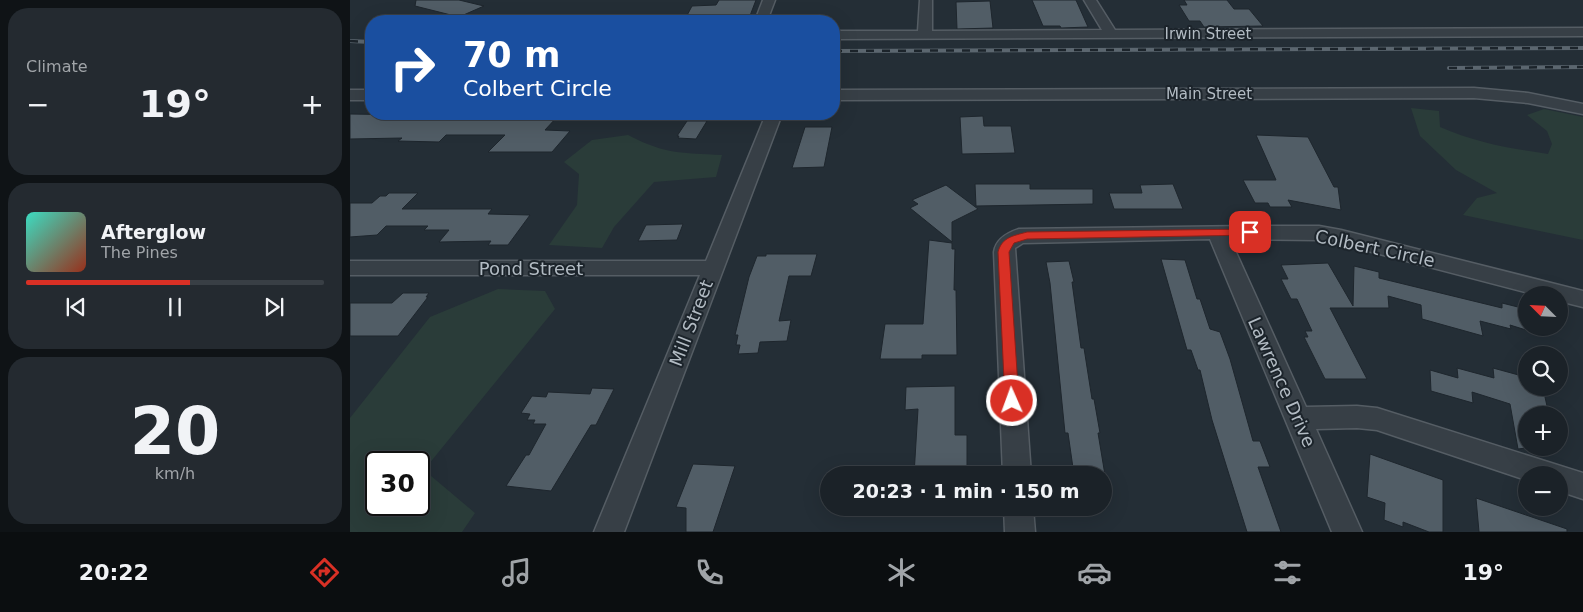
<!DOCTYPE html>
<html lang="en">
<head>
<meta charset="utf-8">
<style>
	:root { --surface:#1b2228; --page:#242a30; --text:#f1f3f6; --muted:#a0a4a8; --line:#393f45; --accent:#d93025 }
	body { margin:0; font-family:"DejaVu Sans",sans-serif; background:var(--page); color:var(--text); height:100vh; display:flex; flex-direction:column; font-size:19px; white-space:nowrap }
	* { box-sizing:border-box; margin:0 }
	p { font-size:16px; color:var(--muted) }
	.icon { flex:none; width:28px; height:28px; fill:none; stroke:currentColor; stroke-width:2; stroke-linecap:round; stroke-linejoin:round }
	.map { position:relative; flex:1; overflow:hidden }
	.sheet { display:flex; flex-direction:column; gap:8px; padding:8px; background:#0f1316; width:350px }
	.sheet>* { flex:none }
	.hud { position:absolute; left:15px; top:15px; width:475px; height:105px; border-radius:20px; box-shadow:0 5px 20px #0002,0 0 0 1px var(--line); background:#1a4fa0; color:#fff; overflow:hidden }
	.needle { width:32px; rotate:294deg }
	.fabs { position:absolute; left:1168px; top:286px; display:grid; gap:10px }
	.fabs a { display:grid; place-items:center; width:50px; height:50px; border-radius:50%; background:var(--surface); box-shadow:0 5px 20px #0002,0 0 0 1px var(--line); font-size:25px }
	.speed { position:absolute; left:15px; top:451px; display:flex; gap:10px; font-size:25px; font-weight:700; text-align:center }
	.speed>* { display:grid; place-content:center; width:65px; height:65px; border-radius:50%; background:var(--surface); box-shadow:0 5px 20px #0002,0 0 0 1px var(--line); line-height:1 }
	.speed .limit { border:2px solid #111; border-radius:8px; background:#fff; color:#111 }
	.pin { position:absolute; display:grid; place-items:center; width:42px; height:42px; color:#fff; margin:-21px; border-radius:10px; box-shadow:0 2px 8px #0006 }
	.me { position:absolute; width:55px; margin:-28px; rotate:358deg; stroke-linejoin:round; filter:drop-shadow(0 0 4px #0008) }
	.turn { display:flex; align-items:center; gap:18px; height:105px; padding:0 15px; font-size:22px }
	.turn .icon { width:65px; height:65px; stroke-width:2.5 }
	.turn b { display:block; font-size:35px; line-height:42px }
	.big { font-size:38px; font-weight:700; line-height:1.1 }
	.sheet .tile { flex:1; display:flex; flex-direction:column; justify-content:center; gap:8px; min-width:0; padding:0 18px; border-radius:20px; background:var(--page) }
	.sheet .dial { align-items:center; gap:0 }
	.dial b { font-size:65px; line-height:1 }
	.song { display:flex; align-items:center; gap:15px }
	.cover { width:60px; height:60px; border-radius:8px; background:linear-gradient(135deg,hsl(170 70% 55%),hsl(10 70% 35%)) }
	.played { height:5px; border-radius:2px; background:linear-gradient(90deg,var(--accent) 55%,var(--line) 55%) }
	.keys { display:flex; justify-content:space-around; direction:ltr }
	.heat { display:flex; justify-content:space-between; align-items:center; font-size:28px; direction:ltr }
	.trip { position:absolute; left:470px; top:466px; width:292px; height:50px; border-radius:25px; background:var(--surface); box-shadow:0 5px 20px #0002,0 0 0 1px var(--line); font-weight:700; line-height:50px; text-align:center }
	.dock { display:flex; height:80px; justify-content:space-around; align-items:center; background:#0b0e10; color:var(--muted) }
	.dock .icon { width:35px; height:35px }
	.dock .selected { color:var(--accent) }
	.dock b { font-size:22px; color:var(--text) }
	main { display:flex; flex:1; min-height:0 }
	.map>svg:first-child { display:block }
	.green { fill:#2a3c39; fill-rule:evenodd }
	.building { fill:#515d66; stroke:#1e262d }
	.lines { fill:none; stroke-linecap:round; stroke-linejoin:round }
	.street-casing { stroke:#555d64; stroke-width:3 }
	.street { fill:#373f46; fill-rule:evenodd }
	.rail-casing { stroke:#5b666f; stroke-width:4 }
	.rail { stroke:#1c242b; stroke-width:2.5; stroke-dasharray:8; stroke-linecap:butt }
	.route { fill:#d93025; stroke:#8d1f18 }
	.labels { text-anchor:middle; dominant-baseline:central; stroke-width:4; stroke-linejoin:round; paint-order:stroke }
	.far-street-label { font-size:15px; fill:#b2bbc3; stroke:#1c242b }
	.street-label { font-size:18px; fill:#b2bbc3; stroke:#1c242b }
</style>
</head>
<body>
<main>
<section class="sheet">
<div class="tile"><p>Climate</p>
<div class="heat"><a>−</a><b class="big">19°</b><a>+</a></div>
</div>
<div class="tile">
<div class="song"><i class="cover"></i><div><b>Afterglow</b><p>The Pines</p></div></div>
<div class="played"></div>
<div class="keys"><svg class="icon" aria-label="previous" viewBox="0 0 24 24"><path d="M18 5L8 12l10 7zM5 5v14"/></svg><svg class="icon" aria-label="pause" viewBox="0 0 24 24"><path d="M8 5v14M16 5v14"/></svg><svg class="icon" aria-label="next" viewBox="0 0 24 24"><path d="M6 5l10 7-10 7zM19 5v14"/></svg></div>
</div>
<div class="tile dial"><b>20</b><p>km/h</p></div>
</section>
<div class="map">
<svg width="1233" height="532" viewBox="0 0 1233 532">
	<rect width="100%" height="100%" fill="#242e36"/>
	<!-- green -->
	<g class="green">
		<path d="M 1061,108 L 1089,111 L 1090,127 C 1127,143 1158,148 1198,154 L 1202,144 L 1197,131 L 1177,115 L 1194,109 L 1233,117 L 1233,240 L 1113,215 L 1127,198 L 1147,193 L 1106,170 L 1070,136 Z"/>
		<path d="M 278,135 C 314,154 332,153 372,155 L 366,177 L 304,182 L 264,227 L 252,248 L 199,245 L 227,205 L 229,174 L 214,162 L 242,140 Z"/>
		<path d="M 148,289 L 195,291 L 205,309 L 74,470 L 125,513 L 112,532 L 0,532 L 0,418 L 80,317 ZM 26,462 L 69,462 L 69,505 L 26,505 Z"/>
	</g>
	<!-- building -->
	<g class="building">
		<polygon points="66,0 109,0 134,6 109,17 65,6"/>
		<polygon points="369,0 406,0 398,21 334,21 342,6 366,5"/>
		<polygon points="682,0 726,0 738,27 711,28 710,26 693,26"/>
		<polygon points="834,0 877,0 884,9 899,9 913,26 854,27 850,21 839,21 829,5 837,5"/>
		<polygon points="640,1 643,28 607,29 606,2"/>
		<polygon points="0,114 65,115 60,119 125,120 127,118 207,117 195,130 220,131 202,152 138,152 155,135 96,135 89,142 48,141 52,138 0,139"/>
		<polygon points="633,116 634,126 661,126 665,153 612,154 610,117"/>
		<polygon points="337,121 357,121 346,139 328,138 329,136 327,136"/>
		<polygon points="455,127 482,127 474,167 442,168"/>
		<polygon points="906,135 958,137 984,187 988,187 991,210 938,200 942,207 920,207 918,203 905,203 893,180 926,180"/>
		<polygon points="625,184 680,184 680,189 743,189 743,204 626,206"/>
		<polygon points="823,184 833,209 764,209 759,193 792,193 790,185"/>
		<polygon points="596,185 628,209 602,222 602,242 560,208 568,204 562,200"/>
		<polygon points="39,193 68,193 52,209 142,209 138,214 180,215 158,245 138,245 141,241 89,242 99,230 74,230 78,226 36,226 27,235 0,237 0,203 22,203 30,196 36,196"/>
		<polygon points="333,224 327,240 288,241 296,225"/>
		<polygon points="579,240 602,243 602,249 605,249 604,290 606,290 607,355 572,355 572,359 530,359 535,324 573,324"/>
		<polygon points="416,254 467,254 461,276 439,276 429,321 441,320 437,341 410,342 408,353 388,354 390,345 386,345 388,335 385,335 399,277 407,256 416,256"/>
		<polygon points="811,259 835,260 847,299 850,299 860,329 870,332 880,359 903,441 910,441 920,467 908,467 931,532 897,532 862,420 850,370 848,370 841,350 837,350"/>
		<polygon points="719,261 724,282 722,282 731,348 734,348 742,399 744,399 750,433 748,433 755,475 724,475 718,433 715,433 700,283 696,262"/>
		<polygon points="978,263 1003,306 1004,266 1029,272 1029,278 1152,308 1152,303 1176,309 1176,330 1160,325 1161,329 1130,321 1133,336 1072,319 1071,305 1038,296 1039,308 980,308 1017,379 975,379 954,337 958,337 955,331 962,331 947,299 941,299 931,279 938,279 931,265"/>
		<polygon points="53,293 79,293 76,297 78,297 48,336 0,336 0,303 42,303"/>
		<polygon points="1107,368 1144,378 1143,368 1176,377 1176,388 1193,388 1199,415 1176,415 1176,448 1168,449 1160,404 1122,392 1123,403 1081,391 1080,370 1108,378"/>
		<polygon points="605,386 605,435 617,435 617,475 564,475 568,409 555,410 556,387"/>
		<polygon points="242,388 264,389 246,425 241,425 201,491 156,486 176,455 179,455 196,424 183,424 185,420 177,420 180,414 171,413 182,396 196,397 198,392 240,394"/>
		<polygon points="1020,454 1093,480 1093,532 1079,532 1053,522 1053,527 1034,520 1035,503 1017,497"/>
		<polygon points="343,464 385,466 363,532 336,532 336,508 326,507"/>
		<polygon points="1126,498 1217,529 1217,532 1129,532"/>
	</g>
	<g class="lines">
		<!-- street casing -->
		<g class="street-casing">
			<g id="street">
				<polygon points="413,0 425,0 417,21 405,21"/>
				<polygon points="570,0 582,0 582,31 752,30 734,0 746,0 765,30 1233,28 1233,36 484,39 484,31 568,31"/>
				<polygon points="1124,88 1178,93 1233,104 1233,114 1178,103 1124,98 484,100 484,90"/>
				<rect x="0" y="90" width="21" height="10"/>
				<polygon points="416,114 432,114 274,532 244,532 350,275 0,275 0,261 356,261"/>
				<path d="M 899,226 L 969,226 L 991,230 L 1233,291 L 1233,307 L 1209,301 L 1209,295 L 1187,295 L 991,244 L 969,240 L 880,239 L 956,407 L 1007,406 L 1027,408 L 1233,473 L 1233,499 L 1209,491 L 1209,475 L 1176,475 L 1176,480 L 1027,430 L 1007,428 L 966,429 L 1012,532 L 982,532 L 860,239 L 673,243 L 665,248 L 681,475 L 653,475 L 644,252 C 646,239 657,233 669,229 Z"/>
				<polygon points="654,508 683,508 685,532 655,532"/>
			</g>
		</g>
		<!-- street -->
		<use href="#street" class="street"/>
		<!-- rail casing -->
		<g class="rail-casing">
			<g id="rail">
				<polyline points="0,41 21,42"/>
				<polyline points="484,51 1233,48"/>
				<polyline points="1099,68 1233,67"/>
			</g>
		</g>
		<!-- rail -->
		<use href="#rail" class="rail"/>
	</g>
	<!-- route -->
	<path class="route" d="M 900,229 L 903,230 L 905,232 L 903,235 L 677,239 L 664,243 L 659,252 L 669,401 L 667,405 L 662,407 L 658,405 L 655,401 L 648,252 C 652,237 663,236 677,232 Z"/>
	<g class="labels">
		<!-- far-street labels -->
		<g class="far-street-label">
			<text x="858" y="34">Irwin Street</text>
			<text x="859" y="94">Main Street</text>
		</g>
		<!-- street labels -->
		<g class="street-label">
			<text transform="translate(1025 248) rotate(12)">Colbert Circle</text>
			<text x="181" y="268">Pond Street</text>
			<text transform="translate(341 323) rotate(-69)">Mill Street</text>
			<text transform="translate(932 382) rotate(66)">Lawrence Drive</text>
		</g>
	</g>
</svg>
<div class="fabs">
<a><svg class="needle" viewBox="-14 -14 28 28"><path d="M0-13l5 13h-10z" fill="#e53935"/><path d="M0 13l5-13h-10z" fill="#a0a4a8"/></svg></a>
<a><svg class="icon" aria-label="search" viewBox="0 0 24 24"><circle cx="10" cy="10" r="6"/><path d="M15 15l6 6"/></svg></a>
<a>+</a>
<a>−</a>
</div>
<div class="speed"><div class="limit">30</div></div>
<div class="pin" style="left:900px;top:232px;background:#d93025"><svg class="icon" aria-label="arrive" viewBox="0 0 24 24"><path d="M6 21V4h12l-3 4 3 4H6"/></svg></div>
<svg class="me" style="left:662px;top:401px" viewBox="-20 -20 40 40"><circle r="17" fill="#d93025" stroke="#fff" stroke-width="3"/><path d="M0-11L8 9 0 5-8 9z" fill="#fff"/></svg>
<div class="trip">20:23 · 1 min · 150 m</div>
<div class="hud">
<div class="turn"><svg class="icon" aria-label="right" viewBox="0 0 24 24"><path d="M7 20v-9h11M14 6l5 5-5 5"/></svg><div><b>70 m</b>Colbert Circle</div></div>
</div>
</div>
</main>
<nav class="dock">
<b>20:22</b>
<svg class="icon selected" aria-label="directions" viewBox="0 0 24 24"><path d="M12 3l9 9-9 9-9-9zM9 14v-3h6M13 9l2 2-2 2"/></svg>
<svg class="icon" aria-label="music" viewBox="0 0 24 24"><path d="M9 18V5l10-2v13"/><circle cx="6" cy="18" r="3"/><circle cx="16" cy="16" r="3"/></svg>
<svg class="icon" aria-label="phone" viewBox="0 0 24 24"><path d="M5 4h4l2 5-3 2q2 4 5 5l2-3 5 2v4C11 20 4 13 5 4z"/></svg>
<svg class="icon" aria-label="climate" viewBox="0 0 24 24"><path d="M12 3v18M4 7l16 10M4 17L20 7"/></svg>
<svg class="icon" aria-label="car" viewBox="0 0 24 24"><path d="M5 17H2v-5l4-1 3-4h7l3 4 3 1v5h-3M9 17h6M6 11h13"/><circle cx="7" cy="17" r="2"/><circle cx="17" cy="17" r="2"/></svg>
<svg class="icon" aria-label="filters" viewBox="0 0 24 24"><path d="M4 7h16M4 17h16"/><circle cx="9" cy="7" r="2"/><circle cx="15" cy="17" r="2"/></svg>
<b>19°</b>
</nav>
</body>
</html>
